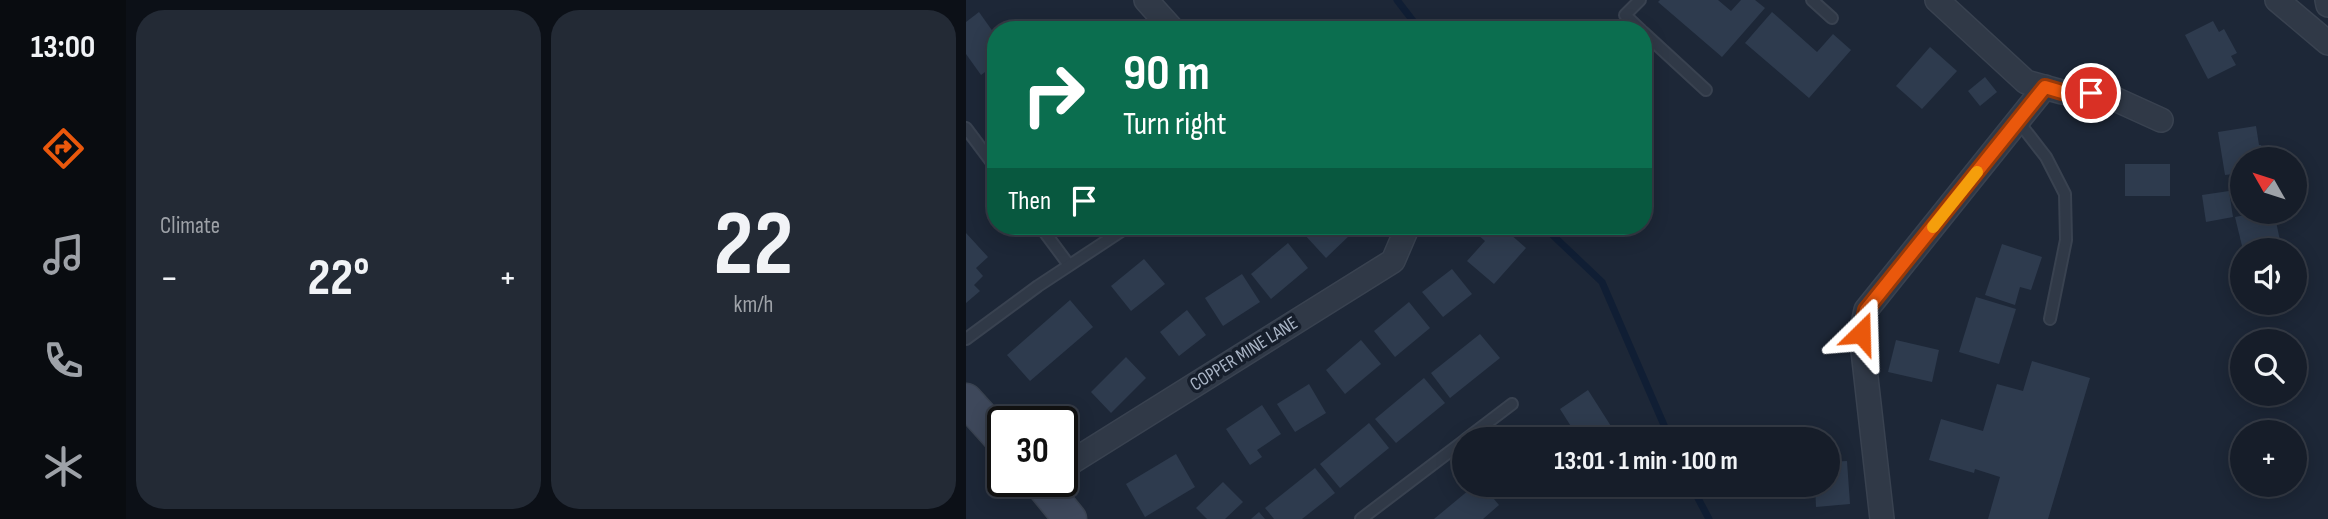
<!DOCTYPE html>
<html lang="en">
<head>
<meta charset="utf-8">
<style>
	:root { --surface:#161d29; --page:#232a35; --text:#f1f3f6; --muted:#9ea2a8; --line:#353b46; --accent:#ea580c }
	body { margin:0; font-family:"Sofia Sans Condensed",sans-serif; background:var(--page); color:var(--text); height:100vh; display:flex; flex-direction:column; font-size:26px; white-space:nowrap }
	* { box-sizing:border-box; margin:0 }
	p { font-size:23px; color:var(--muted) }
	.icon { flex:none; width:38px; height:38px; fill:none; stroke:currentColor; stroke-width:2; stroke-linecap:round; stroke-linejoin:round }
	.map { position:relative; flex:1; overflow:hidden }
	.drawer { display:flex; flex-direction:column; gap:10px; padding:10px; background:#0c1017; width:840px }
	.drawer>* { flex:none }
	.hud { position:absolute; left:21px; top:21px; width:665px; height:214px; border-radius:28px; box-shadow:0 4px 18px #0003,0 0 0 2px var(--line); background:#0b6e4f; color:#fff; overflow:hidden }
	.needle { width:46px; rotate:309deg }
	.tools { position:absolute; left:1264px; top:147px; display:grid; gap:14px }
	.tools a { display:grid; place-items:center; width:77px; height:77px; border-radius:50%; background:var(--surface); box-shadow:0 4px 18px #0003,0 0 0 2px var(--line); font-size:35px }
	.speed { position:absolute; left:21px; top:406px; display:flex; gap:14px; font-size:35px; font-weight:700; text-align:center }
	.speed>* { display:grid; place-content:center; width:91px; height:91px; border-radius:50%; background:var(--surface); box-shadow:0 4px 18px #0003,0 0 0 2px var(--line); line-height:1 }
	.speed .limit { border:4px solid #111; border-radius:10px; background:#fff; color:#111 }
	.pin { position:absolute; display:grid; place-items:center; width:60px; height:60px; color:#fff; margin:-30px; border:4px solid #fff; border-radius:50%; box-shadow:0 2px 7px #0007 }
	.me { position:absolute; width:77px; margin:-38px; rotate:22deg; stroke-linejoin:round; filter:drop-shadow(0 0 5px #0008) }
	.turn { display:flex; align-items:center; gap:24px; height:147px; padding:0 21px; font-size:32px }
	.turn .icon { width:91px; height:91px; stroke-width:2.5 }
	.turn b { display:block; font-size:49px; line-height:60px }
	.then { display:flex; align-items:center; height:66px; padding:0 21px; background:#0003; gap:14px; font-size:26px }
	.big { font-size:52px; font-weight:700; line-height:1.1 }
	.drawer .widget { flex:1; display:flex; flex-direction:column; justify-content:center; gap:10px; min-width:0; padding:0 24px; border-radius:28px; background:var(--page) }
	.drawer .dial { align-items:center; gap:0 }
	.dial b { font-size:91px; line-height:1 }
	.heat { display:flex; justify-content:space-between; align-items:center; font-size:38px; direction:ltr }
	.drawer .tiles { flex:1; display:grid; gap:10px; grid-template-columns:repeat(2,1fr) }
	.trip { position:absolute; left:486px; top:427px; width:388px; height:70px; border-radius:35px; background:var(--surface); box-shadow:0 4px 18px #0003,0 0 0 2px var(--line); font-weight:700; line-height:70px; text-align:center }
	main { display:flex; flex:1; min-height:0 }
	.menu { display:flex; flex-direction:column; width:126px; justify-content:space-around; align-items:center; background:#090c10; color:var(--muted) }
	.menu .icon { width:49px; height:49px }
	.menu .current { color:var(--accent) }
	.menu b { font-size:32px; color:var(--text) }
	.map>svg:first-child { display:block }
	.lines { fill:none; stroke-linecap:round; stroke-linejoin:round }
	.stream { stroke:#101e34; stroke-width:7 }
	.building { fill:#2e3b4e }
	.lane-casing { stroke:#394250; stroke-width:14 }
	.street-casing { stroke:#394250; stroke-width:26 }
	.secondary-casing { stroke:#394250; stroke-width:35 }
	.lane { stroke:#303947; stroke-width:10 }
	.street { stroke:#303947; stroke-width:23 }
	.secondary { stroke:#3e485b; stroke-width:32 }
	.route-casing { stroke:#983908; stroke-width:18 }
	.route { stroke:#ea580c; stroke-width:12 }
	.slow { stroke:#f59e0b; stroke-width:12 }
	.labels { text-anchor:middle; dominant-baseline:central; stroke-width:7; stroke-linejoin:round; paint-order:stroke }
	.street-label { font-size:19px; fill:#a9b4c5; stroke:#161e2b }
</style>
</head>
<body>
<main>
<nav class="menu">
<b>13:00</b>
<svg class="icon current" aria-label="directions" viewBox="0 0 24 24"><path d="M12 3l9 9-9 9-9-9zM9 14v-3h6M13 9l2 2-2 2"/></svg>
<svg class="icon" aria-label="music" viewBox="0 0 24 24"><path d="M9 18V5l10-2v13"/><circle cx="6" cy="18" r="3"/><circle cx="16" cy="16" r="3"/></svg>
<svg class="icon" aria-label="phone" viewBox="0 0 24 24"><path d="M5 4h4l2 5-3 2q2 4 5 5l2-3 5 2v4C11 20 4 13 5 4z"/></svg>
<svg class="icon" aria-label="climate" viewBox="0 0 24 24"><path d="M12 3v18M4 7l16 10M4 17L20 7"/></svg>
</nav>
<section class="drawer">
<div class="tiles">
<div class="widget"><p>Climate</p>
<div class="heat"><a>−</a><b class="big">22°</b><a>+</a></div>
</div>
<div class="widget dial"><b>22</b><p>km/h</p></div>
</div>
</section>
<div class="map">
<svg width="1362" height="519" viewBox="0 0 1362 519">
	<rect width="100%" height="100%" fill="#1d2737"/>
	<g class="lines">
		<!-- stream -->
		<g class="stream">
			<polyline points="431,0 454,30"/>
			<polyline points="577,226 636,282 704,439"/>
			<polyline points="725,485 743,519"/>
		</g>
	</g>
	<!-- building -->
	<g class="building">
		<polygon points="694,0 752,0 765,11 775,0 789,0 799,8 756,57 692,2"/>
		<polygon points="13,12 30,36 30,64 15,75 0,54 0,22"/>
		<polygon points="806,12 851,52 867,34 885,50 843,98 779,43"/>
		<polygon points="1247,21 1253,32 1258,29 1271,53 1265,56 1270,65 1242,79 1219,35"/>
		<polygon points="964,47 991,71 956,109 930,86"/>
		<polygon points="30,75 30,95 20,82"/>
		<polygon points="1019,77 1031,92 1014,106 1002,91"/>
		<polygon points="1290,126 1293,145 1295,145 1296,150 1299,150 1301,159 1276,159 1276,173 1259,175 1252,132"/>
		<rect x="1159" y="164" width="45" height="32"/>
		<polygon points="1263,191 1267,217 1240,222 1236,195"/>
		<polygon points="1294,212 1308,212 1316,250 1277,250 1269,217"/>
		<polygon points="347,226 379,226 386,233 360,258 338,234"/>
		<polygon points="518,226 535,226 560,248 528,284 501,261 519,241 511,234"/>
		<polygon points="0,233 22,257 10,268 17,276 8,285 14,291 0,303"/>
		<polygon points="322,243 342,268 305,299 285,274"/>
		<polygon points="1036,244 1076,257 1065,290 1054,287 1049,305 1019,295"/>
		<polygon points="178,259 199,284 165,311 145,286"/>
		<polygon points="486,269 506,294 477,317 456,292"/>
		<polygon points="276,274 294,302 257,326 239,298"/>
		<polygon points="1010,297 1050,309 1033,364 993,352"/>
		<polygon points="104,300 127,327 64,381 41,355"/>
		<polygon points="443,302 464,328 429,357 408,331"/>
		<polygon points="221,310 240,335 213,356 194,332"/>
		<polygon points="514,334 534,358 484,398 465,373"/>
		<polygon points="395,340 415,364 379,394 360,370"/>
		<polygon points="930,340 973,350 966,382 922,372"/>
		<polygon points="160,357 180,378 145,413 125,392"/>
		<polygon points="1066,361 1124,378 1082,519 1022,519 1034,477 1009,469 1008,473 963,460 975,419 1017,431 1031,384 1057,391"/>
		<polygon points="458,378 479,403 430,443 409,419"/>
		<polygon points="343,384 360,413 329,432 311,404"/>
		<polygon points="622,390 650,434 642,439 613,439 594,409"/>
		<polygon points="296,405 315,434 291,450 296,457 284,465 260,429"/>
		<polygon points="403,423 423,448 374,488 354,464"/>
		<polygon points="210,454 229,487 179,517 160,484"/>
		<polygon points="881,461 884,504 850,507 849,485 863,485 863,462"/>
		<polygon points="349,468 369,493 336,519 308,519 299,508"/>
		<polygon points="257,482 277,502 259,519 241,519 230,508"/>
		<polygon points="509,485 516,485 533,505 517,519 468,519"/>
		<polygon points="293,512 299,519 285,519"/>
	</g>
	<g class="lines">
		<!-- lane casing -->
		<g class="lane-casing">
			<g id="lane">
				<polyline points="674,0 659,15 675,30"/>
				<polyline points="846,0 866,18"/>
				<polyline points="677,32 740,90"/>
				<polyline points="1052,121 1080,157 1099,194 1100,240 1084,319"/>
				<polyline points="0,128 30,168"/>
				<polyline points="74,226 103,265"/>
				<polyline points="0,339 72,286 163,226"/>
				<polyline points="500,439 546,404"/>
				<polyline points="395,519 499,440"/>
			</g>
		</g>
		<!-- street casing -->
		<g class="street-casing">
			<g id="street">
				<polyline points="180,0 207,30"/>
				<polyline points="971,0 1060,82 1096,92 1125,93 1151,100 1195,120"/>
				<polyline points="1311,0 1362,43"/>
				<polyline points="1361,0 1362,5"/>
				<polyline points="96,468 427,261 442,226"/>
				<polyline points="916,519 895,333 900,310 1079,87"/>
			</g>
		</g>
		<!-- secondary casing -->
		<g class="secondary-casing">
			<g id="secondary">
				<polyline points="0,400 37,441"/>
				<polyline points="73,481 104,519"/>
			</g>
		</g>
		<!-- lane -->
		<use href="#lane" class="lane"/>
		<!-- street -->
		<use href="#street" class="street"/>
		<!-- secondary -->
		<use href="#secondary" class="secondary"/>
	</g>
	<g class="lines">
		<!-- route casing -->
		<g class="route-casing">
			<polyline id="route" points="895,333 900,310 1079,87 1096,92 1125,93"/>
		</g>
		<!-- route -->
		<use href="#route" class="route"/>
		<!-- slow -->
		<polyline class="slow" points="967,227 1011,172"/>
	</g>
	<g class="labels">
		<!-- street labels -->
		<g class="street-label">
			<text transform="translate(278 354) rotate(-32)">COPPER MINE LANE</text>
		</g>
	</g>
</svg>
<div class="tools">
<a><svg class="needle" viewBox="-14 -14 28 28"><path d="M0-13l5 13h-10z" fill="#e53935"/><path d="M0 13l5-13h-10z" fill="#9ea2a8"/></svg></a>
<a><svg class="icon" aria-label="sound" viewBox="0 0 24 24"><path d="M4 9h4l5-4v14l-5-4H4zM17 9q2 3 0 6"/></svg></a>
<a><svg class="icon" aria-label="search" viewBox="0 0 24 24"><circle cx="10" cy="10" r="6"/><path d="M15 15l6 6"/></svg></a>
<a>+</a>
</div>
<div class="speed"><div class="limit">30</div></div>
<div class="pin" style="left:1125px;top:93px;background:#d93025"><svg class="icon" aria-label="arrive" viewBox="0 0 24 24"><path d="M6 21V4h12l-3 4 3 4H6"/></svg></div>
<svg class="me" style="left:895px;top:333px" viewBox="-20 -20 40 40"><path d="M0-17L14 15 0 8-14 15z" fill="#ea580c" stroke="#fff" stroke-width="4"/></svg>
<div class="trip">13:01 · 1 min · 100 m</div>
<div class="hud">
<div class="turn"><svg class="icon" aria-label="right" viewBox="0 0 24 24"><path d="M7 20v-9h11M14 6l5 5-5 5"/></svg><div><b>90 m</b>Turn right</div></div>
<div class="then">Then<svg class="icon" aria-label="arrive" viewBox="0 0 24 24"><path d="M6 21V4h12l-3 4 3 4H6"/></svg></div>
</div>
</div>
</main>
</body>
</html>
